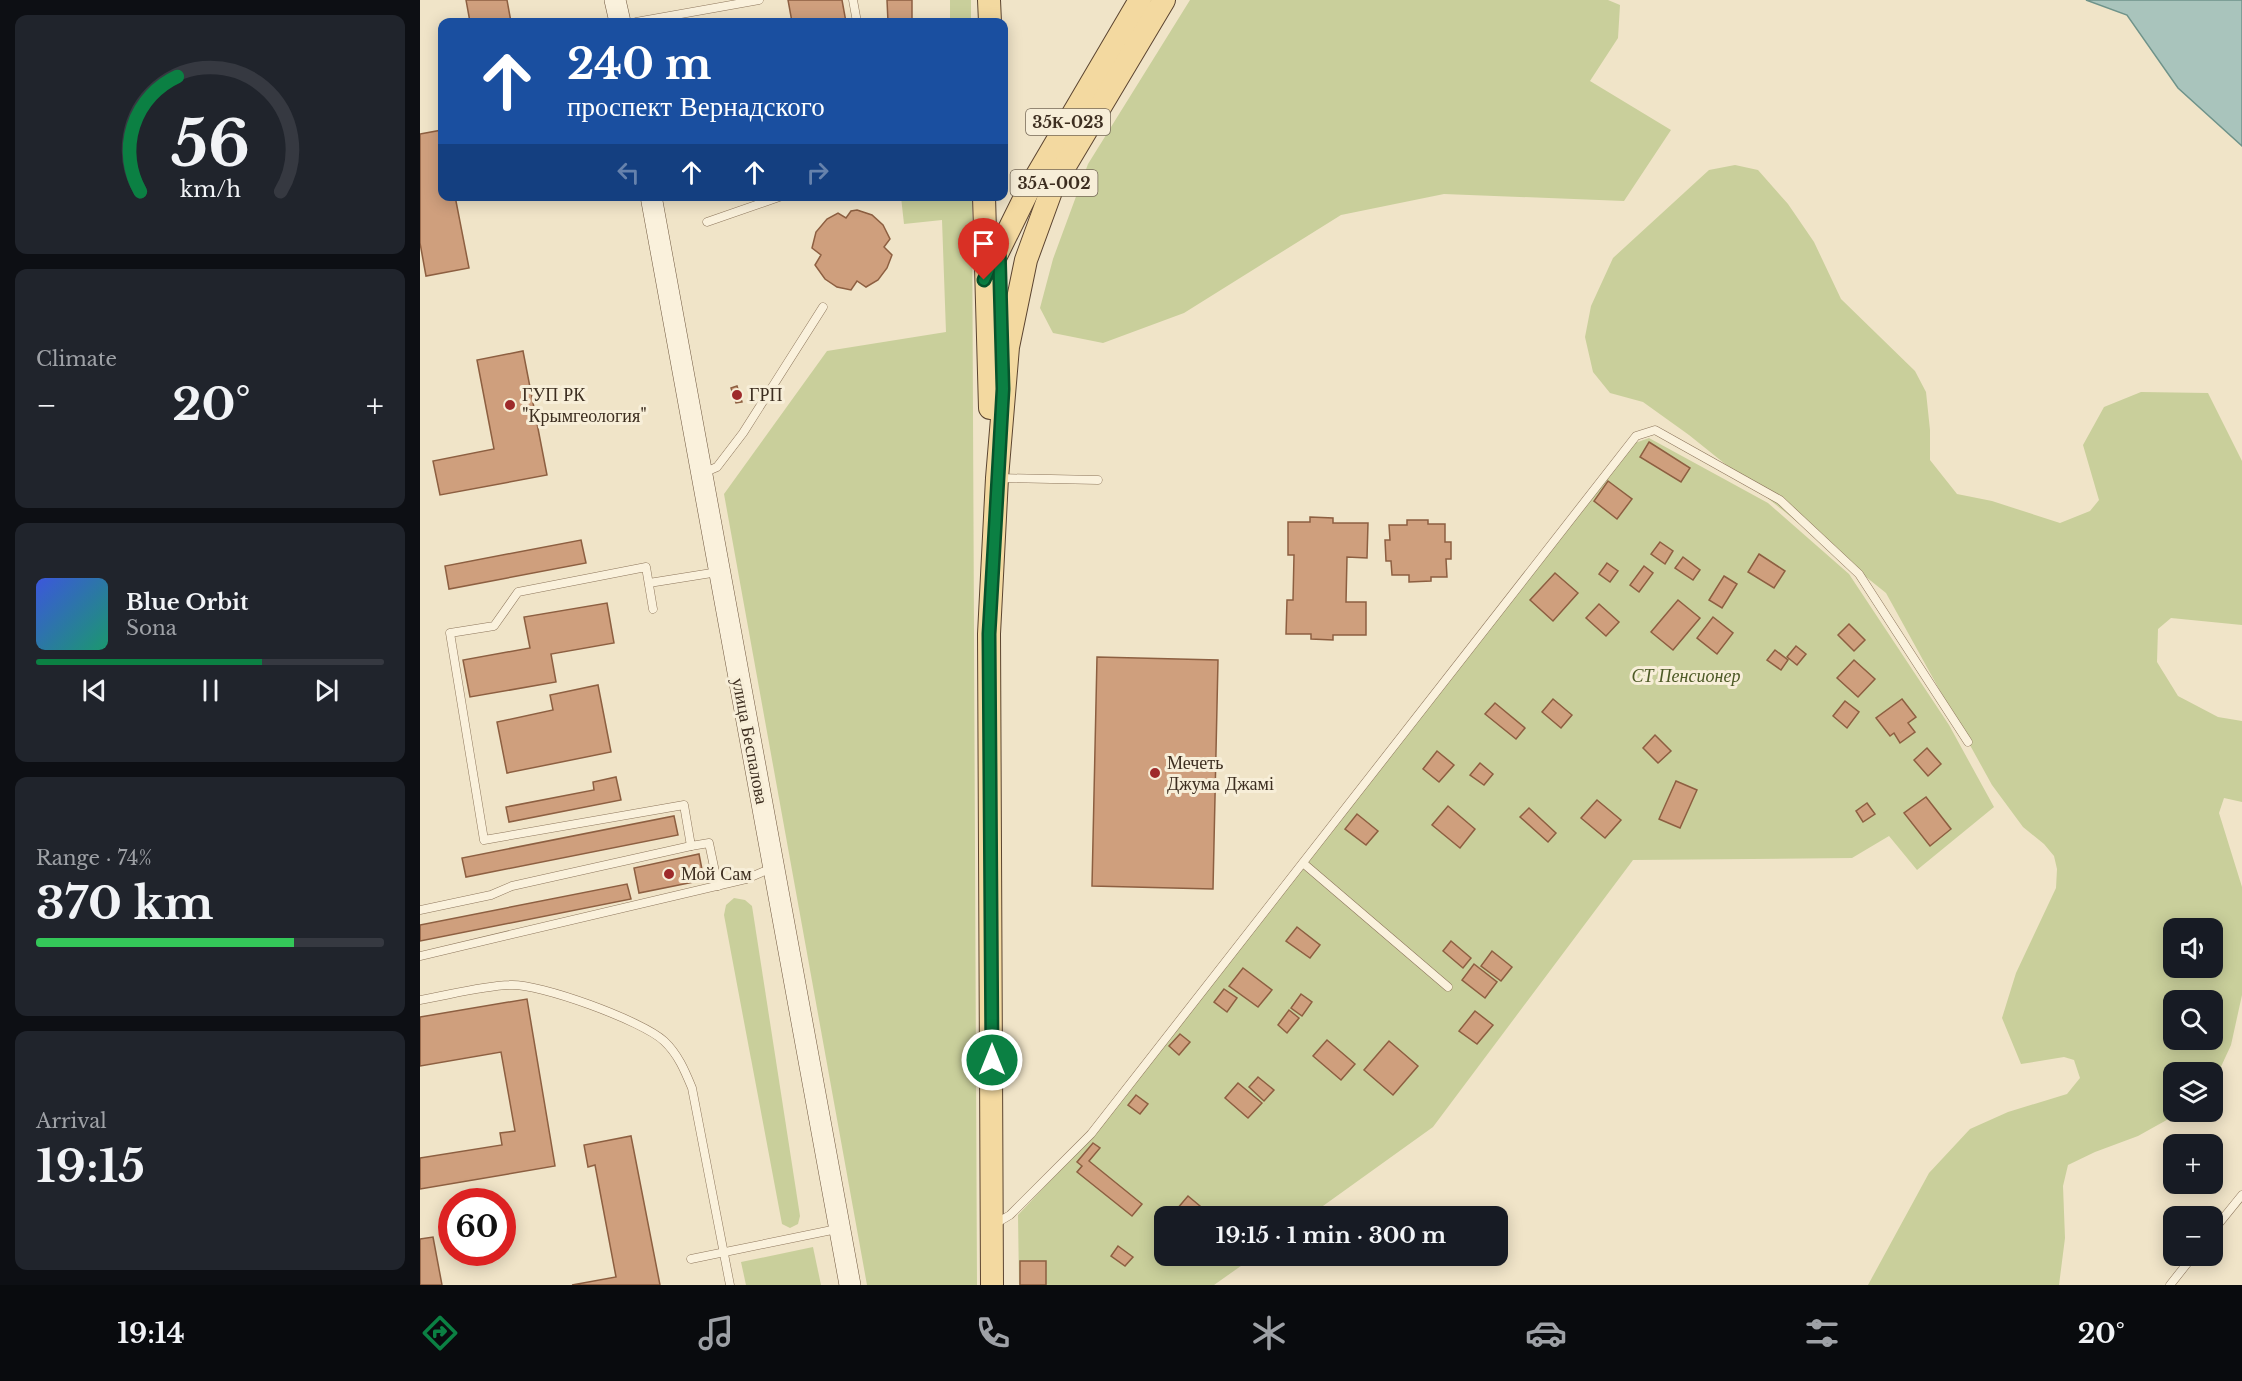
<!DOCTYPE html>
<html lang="en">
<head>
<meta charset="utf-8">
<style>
	:root { --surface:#171b24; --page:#20242c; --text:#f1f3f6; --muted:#9ea1a6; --line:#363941; --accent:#0b8043 }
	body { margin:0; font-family:"Libre Baskerville",serif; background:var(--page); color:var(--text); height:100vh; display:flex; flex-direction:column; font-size:22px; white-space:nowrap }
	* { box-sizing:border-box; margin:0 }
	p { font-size:20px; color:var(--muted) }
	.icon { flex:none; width:33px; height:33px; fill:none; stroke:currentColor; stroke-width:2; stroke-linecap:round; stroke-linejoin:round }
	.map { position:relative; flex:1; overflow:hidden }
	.side { display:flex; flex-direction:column; gap:15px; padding:15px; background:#0d0f14; width:420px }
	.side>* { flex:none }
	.guide { position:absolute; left:18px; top:18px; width:570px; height:183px; border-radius:12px; box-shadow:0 3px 15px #0003; background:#1a4fa0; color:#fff; overflow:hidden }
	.buttons { position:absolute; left:1743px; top:918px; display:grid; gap:12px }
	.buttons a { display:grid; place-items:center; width:60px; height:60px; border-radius:12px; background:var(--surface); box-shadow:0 3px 15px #0003; font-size:30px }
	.speed { position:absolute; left:18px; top:1188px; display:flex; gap:12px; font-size:30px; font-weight:700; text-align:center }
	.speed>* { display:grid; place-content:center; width:78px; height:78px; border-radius:50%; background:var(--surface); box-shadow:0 3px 15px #0003; line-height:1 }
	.speed .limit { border:9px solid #d22; background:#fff; color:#111 }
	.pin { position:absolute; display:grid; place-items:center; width:51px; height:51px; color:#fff; margin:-62px -26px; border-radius:50% 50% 50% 0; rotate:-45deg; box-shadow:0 0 6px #0007 }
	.pin .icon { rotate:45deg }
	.me { position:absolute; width:66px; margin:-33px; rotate:0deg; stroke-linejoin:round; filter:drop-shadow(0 0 4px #0008) }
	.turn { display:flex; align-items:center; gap:21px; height:126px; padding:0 30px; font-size:27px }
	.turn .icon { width:78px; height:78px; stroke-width:2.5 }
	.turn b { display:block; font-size:42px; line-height:51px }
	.lanes { display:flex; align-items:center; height:57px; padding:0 30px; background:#0003; justify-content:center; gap:30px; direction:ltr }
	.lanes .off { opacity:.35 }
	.big { font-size:45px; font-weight:700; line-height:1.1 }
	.side .tile { flex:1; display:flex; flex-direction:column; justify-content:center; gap:9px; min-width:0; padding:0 21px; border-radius:12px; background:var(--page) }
	.side .dial { align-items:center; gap:0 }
	.dial svg { height:156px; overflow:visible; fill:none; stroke:var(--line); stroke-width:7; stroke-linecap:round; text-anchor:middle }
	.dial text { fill:var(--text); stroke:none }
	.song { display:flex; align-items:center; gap:18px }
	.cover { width:72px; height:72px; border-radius:9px; background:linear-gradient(135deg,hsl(230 70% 55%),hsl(160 70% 35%)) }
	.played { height:6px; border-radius:3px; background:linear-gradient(90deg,var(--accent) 65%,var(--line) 65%) }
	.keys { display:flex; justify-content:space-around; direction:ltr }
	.heat { display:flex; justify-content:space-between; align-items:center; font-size:33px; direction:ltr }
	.charge { height:9px; border-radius:4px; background:linear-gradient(90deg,#34c759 74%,var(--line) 0) }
	.trip { position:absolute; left:734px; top:1206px; width:354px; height:60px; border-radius:12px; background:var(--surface); box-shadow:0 3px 15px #0003; font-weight:700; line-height:60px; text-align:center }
	.tab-bar { display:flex; height:96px; justify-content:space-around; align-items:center; background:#090b0e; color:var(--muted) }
	.tab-bar .icon { width:42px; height:42px }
	.tab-bar .on { color:var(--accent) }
	.tab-bar b { font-size:27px; color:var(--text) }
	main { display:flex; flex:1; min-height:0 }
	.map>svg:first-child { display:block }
	.green { fill:#c9cf9b; fill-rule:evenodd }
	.water { fill:#a9c4bc; stroke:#6f938a; stroke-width:1.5 }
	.building { fill:#cf9f7d; stroke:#8d5f41; stroke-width:1.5 }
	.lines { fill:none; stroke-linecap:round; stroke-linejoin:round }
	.service-casing { stroke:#8d765c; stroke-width:9 }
	.secondary-casing { stroke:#6f573f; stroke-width:22 }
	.primary-casing { stroke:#5b4430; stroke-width:24 }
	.service { stroke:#faf1dc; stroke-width:8 }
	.secondary { stroke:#faf1dc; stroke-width:21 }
	.primary { stroke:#f3d9a0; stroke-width:22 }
	.route-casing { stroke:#07532c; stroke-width:15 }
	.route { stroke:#0b8043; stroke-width:10 }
	.poi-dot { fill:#9e2a2b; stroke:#f7eed8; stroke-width:2 }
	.labels { text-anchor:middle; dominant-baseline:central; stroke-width:6; stroke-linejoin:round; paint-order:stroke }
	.shield { fill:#f7eed8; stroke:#756857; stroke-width:1.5 }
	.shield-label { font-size:16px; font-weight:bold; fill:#3d2e20 }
	.poi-label { font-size:18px; fill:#3d2e20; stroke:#f7eed8; text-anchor:start }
	.park-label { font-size:18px; font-style:italic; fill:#4d5a26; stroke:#f7eed8 }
	.street-label { font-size:18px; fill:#3d2e20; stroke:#f7eed8 }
</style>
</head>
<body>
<main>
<section class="side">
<div class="tile dial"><svg viewBox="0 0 100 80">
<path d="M14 69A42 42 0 1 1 86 69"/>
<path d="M14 69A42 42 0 0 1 33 10" stroke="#0b8043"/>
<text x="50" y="56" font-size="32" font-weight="700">56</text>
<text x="50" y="72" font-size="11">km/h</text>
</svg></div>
<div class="tile"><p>Climate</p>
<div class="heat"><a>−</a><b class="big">20°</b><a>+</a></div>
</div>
<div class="tile">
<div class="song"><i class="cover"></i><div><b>Blue Orbit</b><p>Sona</p></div></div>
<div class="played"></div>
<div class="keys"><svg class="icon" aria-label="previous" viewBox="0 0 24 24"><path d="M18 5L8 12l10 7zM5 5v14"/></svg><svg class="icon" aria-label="pause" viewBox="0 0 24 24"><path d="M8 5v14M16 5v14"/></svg><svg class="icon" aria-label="next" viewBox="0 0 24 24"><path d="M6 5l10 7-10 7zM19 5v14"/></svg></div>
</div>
<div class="tile"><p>Range · 74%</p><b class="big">370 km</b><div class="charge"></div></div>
<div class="tile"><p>Arrival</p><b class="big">19:15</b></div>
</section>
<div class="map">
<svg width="1822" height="1285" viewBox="0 0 1822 1285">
	<rect width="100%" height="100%" fill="#f0e4c8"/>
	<!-- green -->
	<g class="green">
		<rect x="530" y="0" width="21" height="22"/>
		<polygon points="770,0 1188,0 1200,5 1198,38 1170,81 1251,130 1204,201 1024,194 921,215 764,313 683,343 633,333 620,308 633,259 668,164"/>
		<path d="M 1315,165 L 1338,170 L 1368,204 L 1394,242 L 1421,299 L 1495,371 L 1506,392 L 1510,430 L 1510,460 L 1537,494 L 1572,501 L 1640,523 L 1670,511 L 1679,500 L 1663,445 L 1684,407 L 1721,392 L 1788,393 L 1822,461 L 1822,625 L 1751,618 L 1738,629 L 1737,662 L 1758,696 L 1798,717 L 1822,721 L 1822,802 L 1804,798 L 1799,813 L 1822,887 L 1822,995 L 1811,1045 L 1793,1084 L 1792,1072 L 1754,1072 L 1754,1112 L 1761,1112 L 1718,1136 L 1675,1152 L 1648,1165 L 1643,1186 L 1645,1238 L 1639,1285 L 1448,1285 L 1509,1173 L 1550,1129 L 1588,1112 L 1647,1094 L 1660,1078 L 1654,1060 L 1644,1057 L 1601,1064 L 1582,1018 L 1596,973 L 1636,888 L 1637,869 L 1634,856 L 1624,844 L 1603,827 L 1572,785 L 1466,593 L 1269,435 L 1223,402 L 1190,393 L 1173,372 L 1165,337 L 1171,306 L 1193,258 L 1289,170 ZM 1754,928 L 1792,928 L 1792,968 L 1754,968 ZM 1754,1000 L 1792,1000 L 1792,1040 L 1754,1040 Z"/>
		<polygon points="481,197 552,197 557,1285 447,1285 304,494 407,351 526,332 522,220 484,224"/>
		<polygon points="1229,438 1348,503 1429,574 1529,725 1574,807 1497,870 1469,836 1432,858 1213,860 1013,1127 889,1216 744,1216 744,1256 835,1256 794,1285 599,1285 598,1215 671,1137 1215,443"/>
		<polygon points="314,898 325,900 332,906 380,1216 378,1224 370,1228 362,1224 304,915 306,905"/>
		<polygon points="393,1247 401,1285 326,1285 321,1262"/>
	</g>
	<!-- water -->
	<polygon class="water" points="1666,0 1822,0 1822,146 1758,88 1707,15"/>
	<!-- building -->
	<g class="building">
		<polygon points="46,0 87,0 91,22 50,22"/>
		<polygon points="368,0 422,0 426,22 372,22"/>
		<polygon points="467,0 492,0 492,22 468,22"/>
		<polygon points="22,130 22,196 35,196 49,268 6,276 0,243 0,134"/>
		<polygon points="437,210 452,215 463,225 470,239 464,247 472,255 467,268 458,280 446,287 437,281 431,290 417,287 405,279 395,265 401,255 392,248 396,232 407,219 418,213 426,218 431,211"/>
		<polygon points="103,351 127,475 20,495 13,461 74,449 57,360"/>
		<polygon points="317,386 322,402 316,403 311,388"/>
		<polygon points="1229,442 1270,468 1261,482 1220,457"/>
		<polygon points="1188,481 1212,499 1197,519 1174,501"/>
		<polygon points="890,517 913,518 913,523 948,523 947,558 927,557 926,602 946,602 946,635 913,635 913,640 891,639 891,634 866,634 867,600 873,600 874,555 868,555 868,522 890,522"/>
		<polygon points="987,520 1008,520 1008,524 1025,524 1025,542 1031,542 1031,559 1026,559 1027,577 1011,577 1011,581 989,582 989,575 972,575 971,561 966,561 965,540 970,540 969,525 987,525"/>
		<polygon points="161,540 166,563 29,589 25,566"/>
		<polygon points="1240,542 1253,551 1245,564 1231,554"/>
		<polygon points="1339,554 1365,571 1354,588 1328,572"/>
		<polygon points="1263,557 1280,570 1273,580 1255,568"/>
		<polygon points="1187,563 1198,571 1190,582 1179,574"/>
		<polygon points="1224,566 1233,573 1219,592 1210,585"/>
		<polygon points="1135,573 1158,593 1133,621 1110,600"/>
		<polygon points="1304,576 1317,584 1302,608 1289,600"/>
		<polygon points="1258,600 1280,618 1253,650 1231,632"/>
		<polygon points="187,603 194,643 131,654 136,682 50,697 43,660 110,648 104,617"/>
		<polygon points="1179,604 1199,622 1186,636 1166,618"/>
		<polygon points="1293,617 1313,633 1297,654 1277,638"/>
		<polygon points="1429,624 1445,640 1434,651 1418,635"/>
		<polygon points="1376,646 1386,654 1377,665 1367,657"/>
		<polygon points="1355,650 1368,660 1361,670 1347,660"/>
		<polygon points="677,657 798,660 793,889 672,886"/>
		<polygon points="1434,660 1455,679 1438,697 1417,678"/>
		<polygon points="178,685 191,752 87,773 77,722 133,710 130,695"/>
		<polygon points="1133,699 1152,715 1141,728 1122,712"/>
		<polygon points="1482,699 1496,717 1488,723 1495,732 1480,743 1474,733 1470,736 1456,718"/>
		<polygon points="1425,701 1439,712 1427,728 1413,716"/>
		<polygon points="1075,703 1105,728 1096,739 1065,714"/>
		<polygon points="1235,735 1251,751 1238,763 1223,748"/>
		<polygon points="1507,748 1521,764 1508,776 1494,760"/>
		<polygon points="1017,751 1034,765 1019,782 1003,769"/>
		<polygon points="1060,763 1073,774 1064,785 1050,775"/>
		<polygon points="196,777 201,800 89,822 86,807 174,790 173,782"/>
		<polygon points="1256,781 1277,790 1260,828 1239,819"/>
		<polygon points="1506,797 1531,829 1510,846 1484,813"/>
		<polygon points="1177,800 1201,820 1185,838 1161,818"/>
		<polygon points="1447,803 1455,814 1443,822 1436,811"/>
		<polygon points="1028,806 1055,829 1040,848 1012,825"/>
		<polygon points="1109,808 1136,833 1128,842 1100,817"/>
		<polygon points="937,814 958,831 946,845 925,829"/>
		<polygon points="254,816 258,835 46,877 42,858"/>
		<polygon points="279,854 284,880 219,893 214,868"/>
		<polygon points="207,884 211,899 0,941 0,925"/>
		<polygon points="877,927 900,945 890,958 866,941"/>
		<polygon points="1031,941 1051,958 1043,968 1023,951"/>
		<polygon points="1072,951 1092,967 1081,981 1061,966"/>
		<polygon points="1054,964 1077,982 1065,998 1042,980"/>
		<polygon points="823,968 852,990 838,1007 809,986"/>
		<polygon points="804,989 817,998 807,1012 794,1002"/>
		<polygon points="881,994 892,1002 882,1016 871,1008"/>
		<polygon points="107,999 135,1166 0,1189 0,1158 82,1145 80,1133 95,1131 81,1052 0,1066 0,1017"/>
		<polygon points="869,1010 879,1018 867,1033 858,1025"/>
		<polygon points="1055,1011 1073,1025 1057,1044 1039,1031"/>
		<polygon points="760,1034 770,1042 759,1055 749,1046"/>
		<polygon points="907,1040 935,1064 921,1080 893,1056"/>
		<polygon points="969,1041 998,1066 973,1095 944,1070"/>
		<polygon points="838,1077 854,1090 844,1101 829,1087"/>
		<polygon points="818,1083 842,1103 828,1118 805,1098"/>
		<polygon points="716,1095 728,1104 720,1114 708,1105"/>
		<polygon points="211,1136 240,1285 152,1285 196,1277 175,1165 168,1167 164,1145"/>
		<polygon points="673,1143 680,1148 669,1161 722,1204 712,1216 657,1172 662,1166 657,1162"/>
		<polygon points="768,1196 792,1216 751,1216"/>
		<polygon points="13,1237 22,1285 0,1285 0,1239"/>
		<polygon points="698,1246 713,1257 705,1266 691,1256"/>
		<polygon points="773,1256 787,1256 782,1262"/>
		<rect x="600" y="1261" width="26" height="24"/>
	</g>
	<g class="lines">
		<!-- service casing -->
		<g class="service-casing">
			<g id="service">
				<polyline points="433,0 437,22"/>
				<polyline points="216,22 339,0"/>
				<polyline points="287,222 362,196"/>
				<polyline points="283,473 297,467 323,433 403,307"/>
				<polyline points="578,478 678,480"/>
				<polyline points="229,583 298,572"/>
				<polyline points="233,609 226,567 98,592 74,626 30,633 64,840 264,805 271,846 289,843 298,886"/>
				<polyline points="883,863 1028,987"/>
				<polyline points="0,910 71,895 92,886 271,846"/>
				<polyline points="0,956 326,879 352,868"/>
				<path d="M 0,1000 C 29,995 61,986 90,985 C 119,983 223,1021 244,1041 C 258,1054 265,1071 272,1088 L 310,1285"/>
				<polyline points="575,1224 590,1215 671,1134 1216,436 1235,430 1360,500 1439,574 1548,742"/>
				<polyline points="1792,1232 1822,1195"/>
				<polyline points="271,1259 417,1229"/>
				<polyline points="1750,1285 1773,1256"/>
			</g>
		</g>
		<!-- secondary casing -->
		<g class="secondary-casing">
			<g id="secondary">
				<polyline points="195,0 200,22"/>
				<polyline points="231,196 430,1285"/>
			</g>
		</g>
		<!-- primary casing -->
		<g class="primary-casing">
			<g id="primary">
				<polyline points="569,0 570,22"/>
				<polyline points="564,196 570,408"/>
				<polyline points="567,274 610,187 720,0"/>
				<polyline points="572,1285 569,634 577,478 588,347 606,260 633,186 744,0"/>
			</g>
		</g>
		<!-- service -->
		<use href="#service" class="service"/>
		<!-- secondary -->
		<use href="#secondary" class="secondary"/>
		<!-- primary -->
		<use href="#primary" class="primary"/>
	</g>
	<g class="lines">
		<!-- route casing -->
		<g class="route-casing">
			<polyline id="route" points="564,280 579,246 583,389 569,634 572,1060"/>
		</g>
		<!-- route -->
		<use href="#route" class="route"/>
	</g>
	<!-- markers -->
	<g class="poi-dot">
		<circle cx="317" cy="395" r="6"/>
		<circle cx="90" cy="405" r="6"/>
		<circle cx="735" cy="773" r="6"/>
		<circle cx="249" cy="874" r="6"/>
	</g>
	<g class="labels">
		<!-- shield labels -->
		<g class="shield">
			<rect x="606" y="109" width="84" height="26" rx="4.5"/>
			<rect x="590.5" y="170" width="87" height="26" rx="4.5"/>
		</g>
		<g class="shield-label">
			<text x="648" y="122">35К-023</text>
			<text x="634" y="183">35А-002</text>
		</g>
		<!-- poi labels -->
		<g class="poi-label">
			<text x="102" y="395">ГУП РК<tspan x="102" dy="21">"Крымгеология"</tspan></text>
			<text x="329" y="395">ГРП</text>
			<text x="747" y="763">Мечеть<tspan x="747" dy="21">Джума Джамі</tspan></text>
			<text x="261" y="874">Мой Сам</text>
		</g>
		<!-- park labels -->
		<g class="park-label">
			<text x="1266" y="676">СТ Пенсионер</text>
		</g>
		<!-- street labels -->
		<g class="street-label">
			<text transform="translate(330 741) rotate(79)">улица Беспалова</text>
		</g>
	</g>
</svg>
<div class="buttons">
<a><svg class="icon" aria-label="sound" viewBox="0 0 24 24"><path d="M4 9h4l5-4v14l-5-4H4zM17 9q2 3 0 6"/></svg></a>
<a><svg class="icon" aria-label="search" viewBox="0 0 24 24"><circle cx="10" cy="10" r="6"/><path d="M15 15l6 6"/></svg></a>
<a><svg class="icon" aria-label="layers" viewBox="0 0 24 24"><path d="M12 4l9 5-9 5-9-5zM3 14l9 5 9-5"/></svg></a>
<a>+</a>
<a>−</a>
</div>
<div class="speed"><div class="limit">60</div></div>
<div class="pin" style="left:564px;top:280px;background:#d93025"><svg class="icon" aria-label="arrive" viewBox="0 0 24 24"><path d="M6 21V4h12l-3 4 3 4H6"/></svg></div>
<svg class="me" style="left:572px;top:1060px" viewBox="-20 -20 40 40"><circle r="17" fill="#0b8043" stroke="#fff" stroke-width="3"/><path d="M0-11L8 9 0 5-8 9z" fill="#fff"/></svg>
<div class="trip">19:15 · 1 min · 300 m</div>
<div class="guide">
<div class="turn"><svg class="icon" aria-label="ahead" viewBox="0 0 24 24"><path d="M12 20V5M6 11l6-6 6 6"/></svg><div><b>240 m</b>проспект Вернадского</div></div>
<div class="lanes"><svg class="icon off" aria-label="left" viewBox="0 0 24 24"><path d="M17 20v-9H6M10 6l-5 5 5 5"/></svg><svg class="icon" aria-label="ahead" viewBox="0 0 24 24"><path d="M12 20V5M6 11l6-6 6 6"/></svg><svg class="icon" aria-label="ahead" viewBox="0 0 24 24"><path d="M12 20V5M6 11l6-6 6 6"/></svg><svg class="icon off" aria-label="right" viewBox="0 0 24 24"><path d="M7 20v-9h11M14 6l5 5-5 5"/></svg></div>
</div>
</div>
</main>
<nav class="tab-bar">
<b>19:14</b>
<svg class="icon on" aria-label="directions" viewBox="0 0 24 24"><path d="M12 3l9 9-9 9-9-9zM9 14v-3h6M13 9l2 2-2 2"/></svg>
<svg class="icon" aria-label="music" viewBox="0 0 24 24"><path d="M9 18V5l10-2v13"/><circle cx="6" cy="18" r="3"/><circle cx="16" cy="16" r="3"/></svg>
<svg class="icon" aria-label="phone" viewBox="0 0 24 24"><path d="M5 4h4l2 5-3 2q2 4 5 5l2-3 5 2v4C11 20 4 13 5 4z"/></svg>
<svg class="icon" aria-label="climate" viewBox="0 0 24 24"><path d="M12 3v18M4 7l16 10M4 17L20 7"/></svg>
<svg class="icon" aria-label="car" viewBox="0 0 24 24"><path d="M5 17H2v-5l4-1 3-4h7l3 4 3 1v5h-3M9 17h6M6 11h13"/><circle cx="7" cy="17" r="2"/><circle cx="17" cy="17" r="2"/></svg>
<svg class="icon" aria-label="filters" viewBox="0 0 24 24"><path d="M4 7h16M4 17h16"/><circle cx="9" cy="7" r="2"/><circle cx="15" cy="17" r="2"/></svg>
<b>20°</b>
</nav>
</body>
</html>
